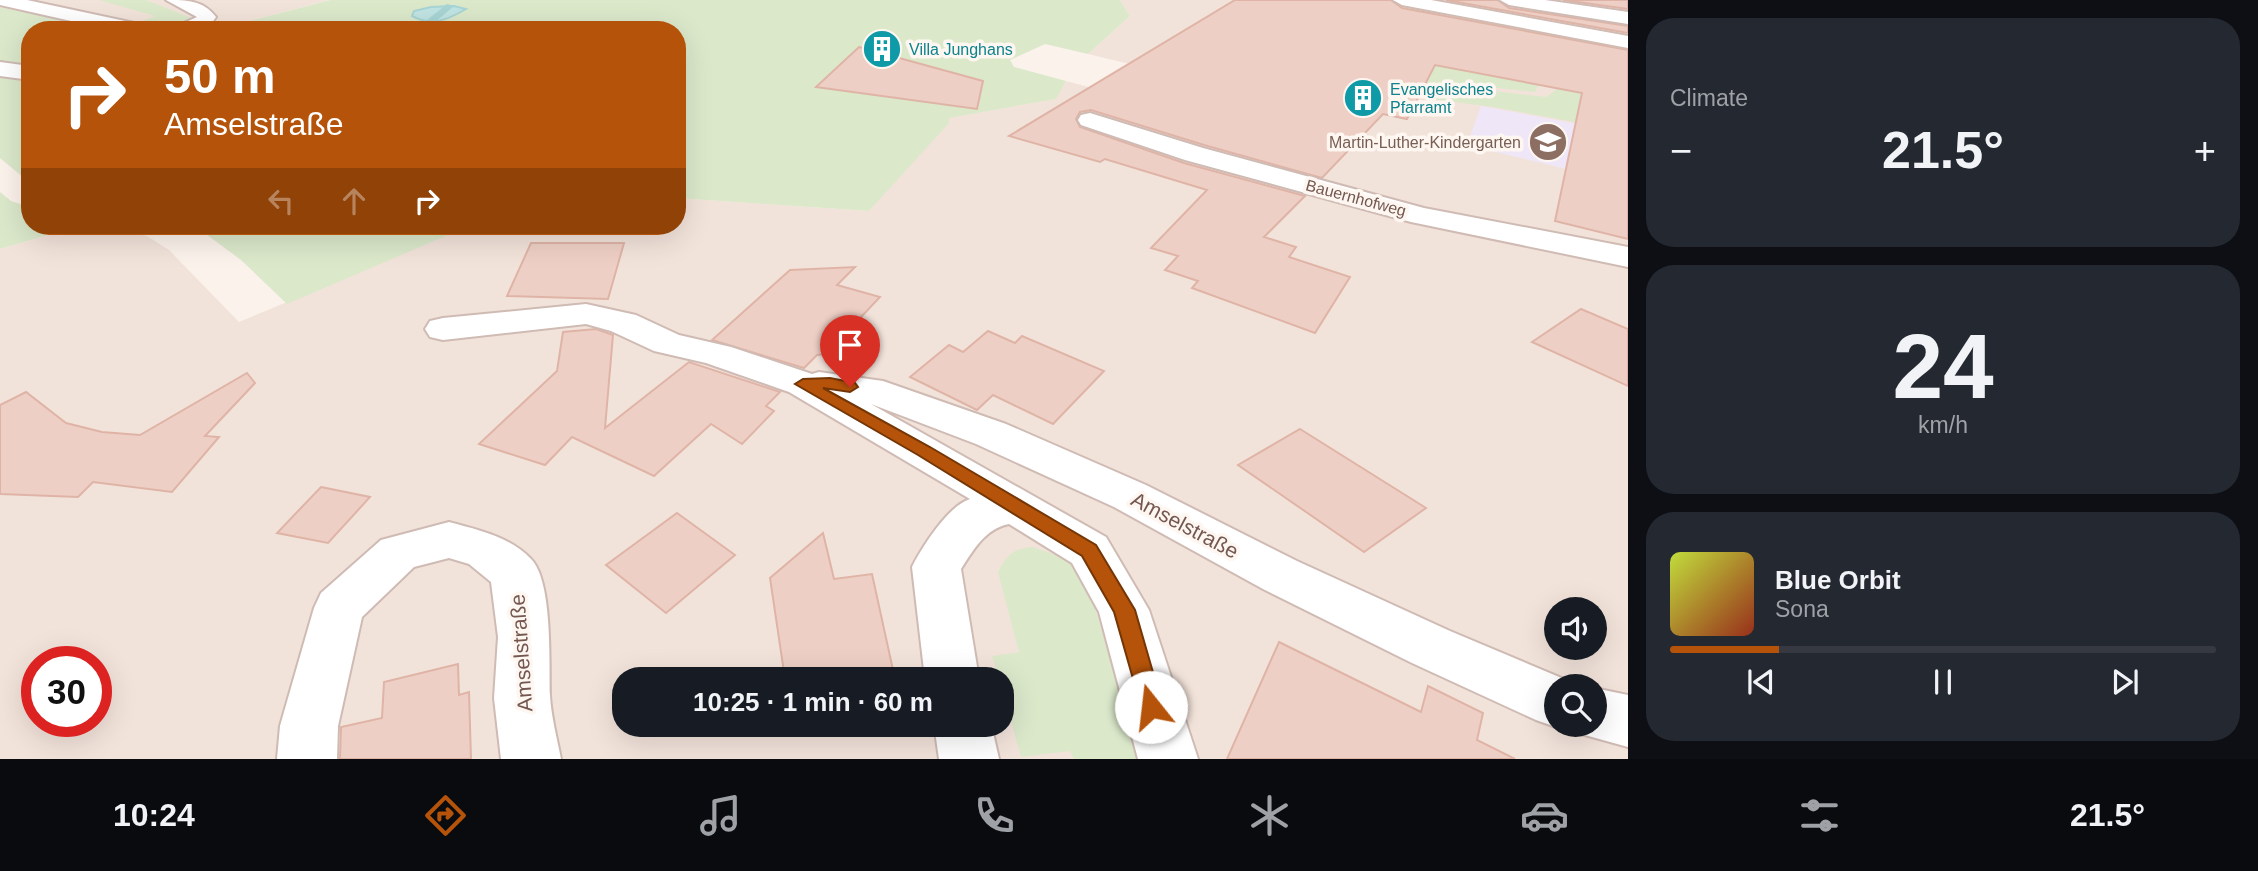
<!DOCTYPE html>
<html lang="en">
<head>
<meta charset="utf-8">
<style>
	:root { --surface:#171b24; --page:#242831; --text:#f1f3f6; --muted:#9ea1a6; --line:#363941; --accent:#b45309 }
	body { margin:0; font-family:Arial,sans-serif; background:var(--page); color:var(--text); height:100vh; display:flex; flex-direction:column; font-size:26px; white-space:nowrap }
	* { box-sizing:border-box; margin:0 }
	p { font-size:23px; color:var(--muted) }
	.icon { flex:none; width:38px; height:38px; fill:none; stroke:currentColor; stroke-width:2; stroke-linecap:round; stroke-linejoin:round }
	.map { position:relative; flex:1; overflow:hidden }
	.drawer { display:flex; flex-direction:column; gap:18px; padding:18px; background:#0d0f14; width:630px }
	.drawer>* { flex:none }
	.top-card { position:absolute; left:21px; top:21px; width:665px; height:214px; border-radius:28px; box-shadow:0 7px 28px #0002; background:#b45309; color:#fff; overflow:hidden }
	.fabs { position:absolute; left:1544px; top:597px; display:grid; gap:14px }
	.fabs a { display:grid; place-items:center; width:63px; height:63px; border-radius:50%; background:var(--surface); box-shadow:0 7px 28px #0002; font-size:35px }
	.speed { position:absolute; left:21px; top:646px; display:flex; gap:14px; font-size:35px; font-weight:700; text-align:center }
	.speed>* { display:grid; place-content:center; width:91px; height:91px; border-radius:50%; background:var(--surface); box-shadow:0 7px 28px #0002; line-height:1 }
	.speed .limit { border:10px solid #d22; background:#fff; color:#111 }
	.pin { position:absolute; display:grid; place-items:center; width:60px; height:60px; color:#fff; margin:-72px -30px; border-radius:50% 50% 50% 0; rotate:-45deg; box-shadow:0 0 7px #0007 }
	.pin .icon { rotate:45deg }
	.me { position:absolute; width:77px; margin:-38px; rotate:344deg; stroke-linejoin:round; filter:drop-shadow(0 0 5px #0008) }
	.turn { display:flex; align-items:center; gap:24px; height:147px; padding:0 28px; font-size:32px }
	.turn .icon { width:91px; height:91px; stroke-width:2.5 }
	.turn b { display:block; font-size:49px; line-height:60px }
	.lanes { display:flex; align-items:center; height:66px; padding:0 28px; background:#0003; justify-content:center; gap:35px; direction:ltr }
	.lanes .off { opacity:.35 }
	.big { font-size:52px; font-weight:800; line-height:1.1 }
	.drawer .tile { flex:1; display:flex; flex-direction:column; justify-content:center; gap:10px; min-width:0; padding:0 24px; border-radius:28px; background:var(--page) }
	.drawer .dial { align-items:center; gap:0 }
	.dial b { font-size:91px; line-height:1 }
	.song { display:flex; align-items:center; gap:21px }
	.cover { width:84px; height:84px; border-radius:10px; background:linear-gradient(135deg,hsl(70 70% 55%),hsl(10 70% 35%)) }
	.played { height:7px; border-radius:4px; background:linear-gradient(90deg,var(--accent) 20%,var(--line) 20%) }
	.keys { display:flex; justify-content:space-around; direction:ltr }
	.heat { display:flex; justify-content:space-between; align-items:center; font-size:38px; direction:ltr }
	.trip { position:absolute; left:612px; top:667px; width:402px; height:70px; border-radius:28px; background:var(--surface); box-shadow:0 7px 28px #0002; font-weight:800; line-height:70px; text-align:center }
	.tab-bar { display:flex; height:112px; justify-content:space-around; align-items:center; background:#090b0e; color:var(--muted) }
	.tab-bar .icon { width:49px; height:49px }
	.tab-bar .current { color:var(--accent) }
	.tab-bar b { font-size:32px; color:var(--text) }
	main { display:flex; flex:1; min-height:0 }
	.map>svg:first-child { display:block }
	.residential { fill:#f2e3da; fill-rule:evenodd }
	.education { fill:#efe7f8 }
	.green { fill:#dbe8ca }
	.water { fill:#c0e4e3; stroke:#a7d4d4; stroke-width:2 }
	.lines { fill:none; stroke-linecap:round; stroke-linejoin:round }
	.stream { fill:#a7d4d4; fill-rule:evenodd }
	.building { fill:#eecfc5; stroke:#dfb4a6; stroke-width:2 }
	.minor-casing { stroke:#cfbbb4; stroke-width:4 }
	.secondary-casing { stroke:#d1bbb2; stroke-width:4 }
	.minor { fill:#fff; fill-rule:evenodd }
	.secondary { fill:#fff; fill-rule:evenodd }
	.route { fill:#b45309; stroke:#753606; stroke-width:2 }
	.labels { text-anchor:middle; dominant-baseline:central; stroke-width:7; stroke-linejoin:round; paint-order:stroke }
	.far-culture-label { font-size:16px; fill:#0d838f; stroke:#fef7f1; text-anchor:start }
	.far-education-label { font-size:16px; fill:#785e54; stroke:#fef7f1; text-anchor:end }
	.far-street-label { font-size:16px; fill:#745750; stroke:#fef7f1 }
	.near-street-label { font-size:21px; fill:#745750; stroke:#fef7f1 }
</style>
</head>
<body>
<main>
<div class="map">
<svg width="1628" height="759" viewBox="0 0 1628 759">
	<rect width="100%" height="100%" fill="#fbf2eb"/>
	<!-- residential -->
	<g class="residential">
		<polygon points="0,0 329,0 215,30 108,30 0,7"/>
		<path d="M 1120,0 L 1628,0 L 1628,759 L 0,759 L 0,249 L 78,226 L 97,226 L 147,236 L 169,250 L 239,322 L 469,226 L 677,226 L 677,198 L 869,211 L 948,118 L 1055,99 L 1066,81 L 1123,96 L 1134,65 L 1088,54 L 1130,16 ZM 1556,609 L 1594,609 L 1594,648 L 1556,648 ZM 37,662 L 96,662 L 96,721 L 37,721 ZM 625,679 L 1003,679 L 1003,724 L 625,724 ZM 1556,686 L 1594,686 L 1594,724 L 1556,724 Z"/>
	</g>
	<!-- education -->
	<polygon class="education" points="1481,106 1611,130 1628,184 1467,145"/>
	<!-- green -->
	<g class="green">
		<path d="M 99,0 L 146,0 L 194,19 C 179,32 160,25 143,21 L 155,16 Z"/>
		<polygon points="330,0 1120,0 1130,16 1088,54 1045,44 1010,60 1014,67 1066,81 1056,99 949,118 949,123 869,211 677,198 677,30 215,30"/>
		<polygon points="0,7 108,30 30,30 30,65 0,62"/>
		<polygon points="1262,25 1543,76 1535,92 1469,85 1463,90 1417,91"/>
		<polygon points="0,74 30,84 30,183 0,158"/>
		<polygon points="1559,81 1601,101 1628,132 1493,107 1431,99 1447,92 1478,96 1485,90 1546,97 1555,91"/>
		<polygon points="0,192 11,201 30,207 30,226 78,226 0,249"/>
		<polygon points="195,226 469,226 287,304 241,260"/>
		<path d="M 1033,547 L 1070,560 L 1087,583 L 1125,704 L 1149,759 L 1074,759 L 1070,751 L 1021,757 L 1003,692 L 1003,679 L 999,679 L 992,656 L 1019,652 L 998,572 C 1007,555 1013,548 1033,547 Z"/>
	</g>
	<!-- water -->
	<path class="water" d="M 454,6 L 466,9 C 447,20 432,27 412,16 L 414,11 L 431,7 Z"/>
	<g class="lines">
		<!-- stream -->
		<polygon class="stream" points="447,4 454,6 434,23 433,30 425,30 427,20"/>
	</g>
	<!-- building -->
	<g class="building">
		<polygon points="1235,0 1391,0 1402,8 1628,50 1628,239 1555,221 1582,93 1435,65 1407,119 1383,114 1322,178 1204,145 1091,110 1080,112 1076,119 1080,127 1184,163 1305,196 1264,237 1296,247 1289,257 1350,277 1315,333 1192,288 1198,281 1165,270 1178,256 1151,248 1207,190 1105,159 1100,162 1009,136"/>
		<polygon points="1446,0 1498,0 1509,8 1628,26 1628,33"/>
		<polygon points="1563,0 1628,0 1628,9"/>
		<polygon points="859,47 983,81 977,109 816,87"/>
		<polygon points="531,243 624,243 608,299 507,296"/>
		<polygon points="855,267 837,285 880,297 826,354 817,355 804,368 712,340 790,270"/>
		<polygon points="1581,309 1628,329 1628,386 1532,342"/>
		<polygon points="596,329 613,335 605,428 689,362 780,392 766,406 774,411 742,444 711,424 654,476 572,437 545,465 479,444 557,371 563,332"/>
		<polygon points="988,331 1015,343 1022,336 1104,371 1053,424 993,395 977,410 910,377 949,345 963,352"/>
		<polygon points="247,373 255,383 205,436 219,437 172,492 93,482 78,497 0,494 0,405 26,392 66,423 102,432 140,435"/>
		<polygon points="1300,429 1426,508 1364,552 1238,465"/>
		<polygon points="321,487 370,497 328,543 277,533"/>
		<polygon points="677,513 735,555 666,613 606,565"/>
		<polygon points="823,533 834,579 872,574 895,679 785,679 770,578"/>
		<polygon points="1279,642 1421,712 1428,686 1483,713 1477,740 1515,759 1227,759"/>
		<polygon points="458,664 459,695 469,692 471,759 340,759 341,727 382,718 384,682"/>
	</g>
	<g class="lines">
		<!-- minor casing -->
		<g class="minor-casing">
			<g id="minor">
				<polygon points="0,0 27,0 139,24 149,30 111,30 0,5"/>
				<path d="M 166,0 C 187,0 203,0 216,17 C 205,35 193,30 174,30 L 177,26 L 197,17 Z"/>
				<polygon points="1500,0 1545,0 1628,12 1628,24 1509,5"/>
				<polygon points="0,62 30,66 30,80 0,76"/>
				<polygon points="1090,113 1203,148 1424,208 1628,247 1628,267 1411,222 1185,160 1081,125 1078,120 1081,115"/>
				<path d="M 586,304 L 636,315 L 679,335 L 731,347 L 812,374 L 819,372 L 883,381 L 1006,424 L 1146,485 L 1297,561 L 1450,631 L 1576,684 L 1556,686 L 1556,724 L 1563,724 L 1556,727 L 1536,720 L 1412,663 L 1263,589 L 1114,507 L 976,444 L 871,404 L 1106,537 L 1149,610 L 1198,759 L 1138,759 L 1099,612 L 1072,563 L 1009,524 C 985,529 974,549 961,569 L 979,679 L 925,679 L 912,567 C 922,547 948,506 970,499 L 789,392 L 706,363 L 654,351 L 611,331 L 586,324 L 443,340 L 430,337 L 425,329 L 430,321 L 443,318 Z"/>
				<path d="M 449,522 C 478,530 509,536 531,559 C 553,581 549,664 550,695 C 551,716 557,738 561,759 L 501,759 L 494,698 L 498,637 L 491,582 L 469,564 L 449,558 L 414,567 L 362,617 L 338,726 L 337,759 L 277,759 L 280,726 L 314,608 L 321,593 L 381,540 Z"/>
				<polygon points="1594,688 1628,695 1628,747 1574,732 1571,724 1594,724"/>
				<polygon points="934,724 991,724 999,759 939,759"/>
			</g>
		</g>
		<!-- secondary casing -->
		<g class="secondary-casing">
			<polygon id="secondary" points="1393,0 1431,0 1628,36 1628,48 1402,5"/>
		</g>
		<!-- minor -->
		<use href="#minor" class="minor"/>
		<!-- secondary -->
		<use href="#secondary" class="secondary"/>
	</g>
	<!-- route -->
	<polygon class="route" points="830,378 855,383 858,387 850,392 823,388 930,447 1096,545 1135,610 1163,707 1159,714 1151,717 1143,714 1114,612 1082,556 918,455 795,384 803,379"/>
	<!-- icons -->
	<defs>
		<g id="building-disc" transform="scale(2.0125)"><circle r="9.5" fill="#0f9aa8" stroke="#fef7f1"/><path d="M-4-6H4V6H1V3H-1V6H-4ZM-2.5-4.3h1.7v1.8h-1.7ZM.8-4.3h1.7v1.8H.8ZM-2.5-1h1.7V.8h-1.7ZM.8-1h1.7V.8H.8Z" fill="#fff"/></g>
		<g id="school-disc" transform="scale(2.0125)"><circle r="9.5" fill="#8d6e63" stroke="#fef7f1"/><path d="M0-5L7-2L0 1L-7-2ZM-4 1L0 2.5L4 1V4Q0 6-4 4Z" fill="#fff"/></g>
	</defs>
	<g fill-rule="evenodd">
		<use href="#building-disc" x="882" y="49"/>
		<use href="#building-disc" x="1363" y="98"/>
		<use href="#school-disc" x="1548" y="142"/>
	</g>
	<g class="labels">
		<!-- far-culture labels -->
		<g class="far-culture-label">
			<text x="909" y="49">Villa Junghans</text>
			<text x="1390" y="89">Evangelisches<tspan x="1390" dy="18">Pfarramt</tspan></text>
		</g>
		<!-- far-education labels -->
		<g class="far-education-label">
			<text x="1521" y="142">Martin-Luther-Kindergarten</text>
		</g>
		<!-- far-street labels -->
		<g class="far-street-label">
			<text transform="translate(1356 198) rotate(15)">Bauernhofweg</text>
		</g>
		<!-- near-street labels -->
		<g class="near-street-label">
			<text transform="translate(1185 525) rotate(28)">Amselstraße</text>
			<text transform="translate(521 653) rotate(-94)">Amselstraße</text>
		</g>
	</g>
</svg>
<div class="fabs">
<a><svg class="icon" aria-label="sound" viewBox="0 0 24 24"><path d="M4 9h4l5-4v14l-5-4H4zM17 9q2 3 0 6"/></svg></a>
<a><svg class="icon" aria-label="search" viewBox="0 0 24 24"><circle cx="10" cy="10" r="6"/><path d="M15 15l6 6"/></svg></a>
</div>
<div class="speed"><div class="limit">30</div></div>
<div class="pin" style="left:850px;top:387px;background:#d93025"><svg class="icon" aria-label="arrive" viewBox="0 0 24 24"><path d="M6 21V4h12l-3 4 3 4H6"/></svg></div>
<svg class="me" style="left:1151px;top:707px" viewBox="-20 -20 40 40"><circle r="19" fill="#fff"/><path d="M0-13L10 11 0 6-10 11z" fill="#b45309"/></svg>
<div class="trip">10:25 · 1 min · 60 m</div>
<div class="top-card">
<div class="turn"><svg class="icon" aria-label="right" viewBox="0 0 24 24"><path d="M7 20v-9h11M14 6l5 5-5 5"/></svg><div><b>50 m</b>Amselstraße</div></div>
<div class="lanes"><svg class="icon off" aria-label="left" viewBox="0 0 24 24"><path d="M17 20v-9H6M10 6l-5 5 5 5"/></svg><svg class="icon off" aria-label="ahead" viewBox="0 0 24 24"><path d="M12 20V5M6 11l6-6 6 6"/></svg><svg class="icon" aria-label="right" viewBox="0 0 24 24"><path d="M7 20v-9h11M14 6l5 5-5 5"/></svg></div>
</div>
</div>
<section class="drawer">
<div class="tile"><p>Climate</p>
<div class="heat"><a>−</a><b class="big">21.5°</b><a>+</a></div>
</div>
<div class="tile dial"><b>24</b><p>km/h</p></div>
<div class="tile">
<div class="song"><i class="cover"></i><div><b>Blue Orbit</b><p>Sona</p></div></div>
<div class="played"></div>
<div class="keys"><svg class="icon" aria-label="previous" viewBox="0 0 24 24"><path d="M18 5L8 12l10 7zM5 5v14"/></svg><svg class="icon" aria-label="pause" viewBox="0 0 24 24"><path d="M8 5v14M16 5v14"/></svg><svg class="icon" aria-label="next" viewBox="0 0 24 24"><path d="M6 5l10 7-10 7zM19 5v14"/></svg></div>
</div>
</section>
</main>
<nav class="tab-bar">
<b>10:24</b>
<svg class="icon current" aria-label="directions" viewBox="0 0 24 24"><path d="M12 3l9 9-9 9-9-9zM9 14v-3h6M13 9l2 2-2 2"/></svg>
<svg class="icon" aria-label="music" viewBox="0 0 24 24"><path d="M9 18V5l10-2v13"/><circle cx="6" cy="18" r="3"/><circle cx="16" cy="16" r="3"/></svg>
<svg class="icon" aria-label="phone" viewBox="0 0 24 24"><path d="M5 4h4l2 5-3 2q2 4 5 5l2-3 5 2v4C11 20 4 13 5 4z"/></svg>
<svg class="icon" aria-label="climate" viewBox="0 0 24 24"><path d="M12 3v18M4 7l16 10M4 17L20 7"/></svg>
<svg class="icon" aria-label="car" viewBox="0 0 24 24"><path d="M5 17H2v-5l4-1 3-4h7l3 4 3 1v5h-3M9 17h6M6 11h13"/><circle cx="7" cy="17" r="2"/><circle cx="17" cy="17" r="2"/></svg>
<svg class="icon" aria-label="filters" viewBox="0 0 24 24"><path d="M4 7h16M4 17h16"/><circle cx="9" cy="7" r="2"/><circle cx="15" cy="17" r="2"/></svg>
<b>21.5°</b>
</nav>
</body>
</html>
